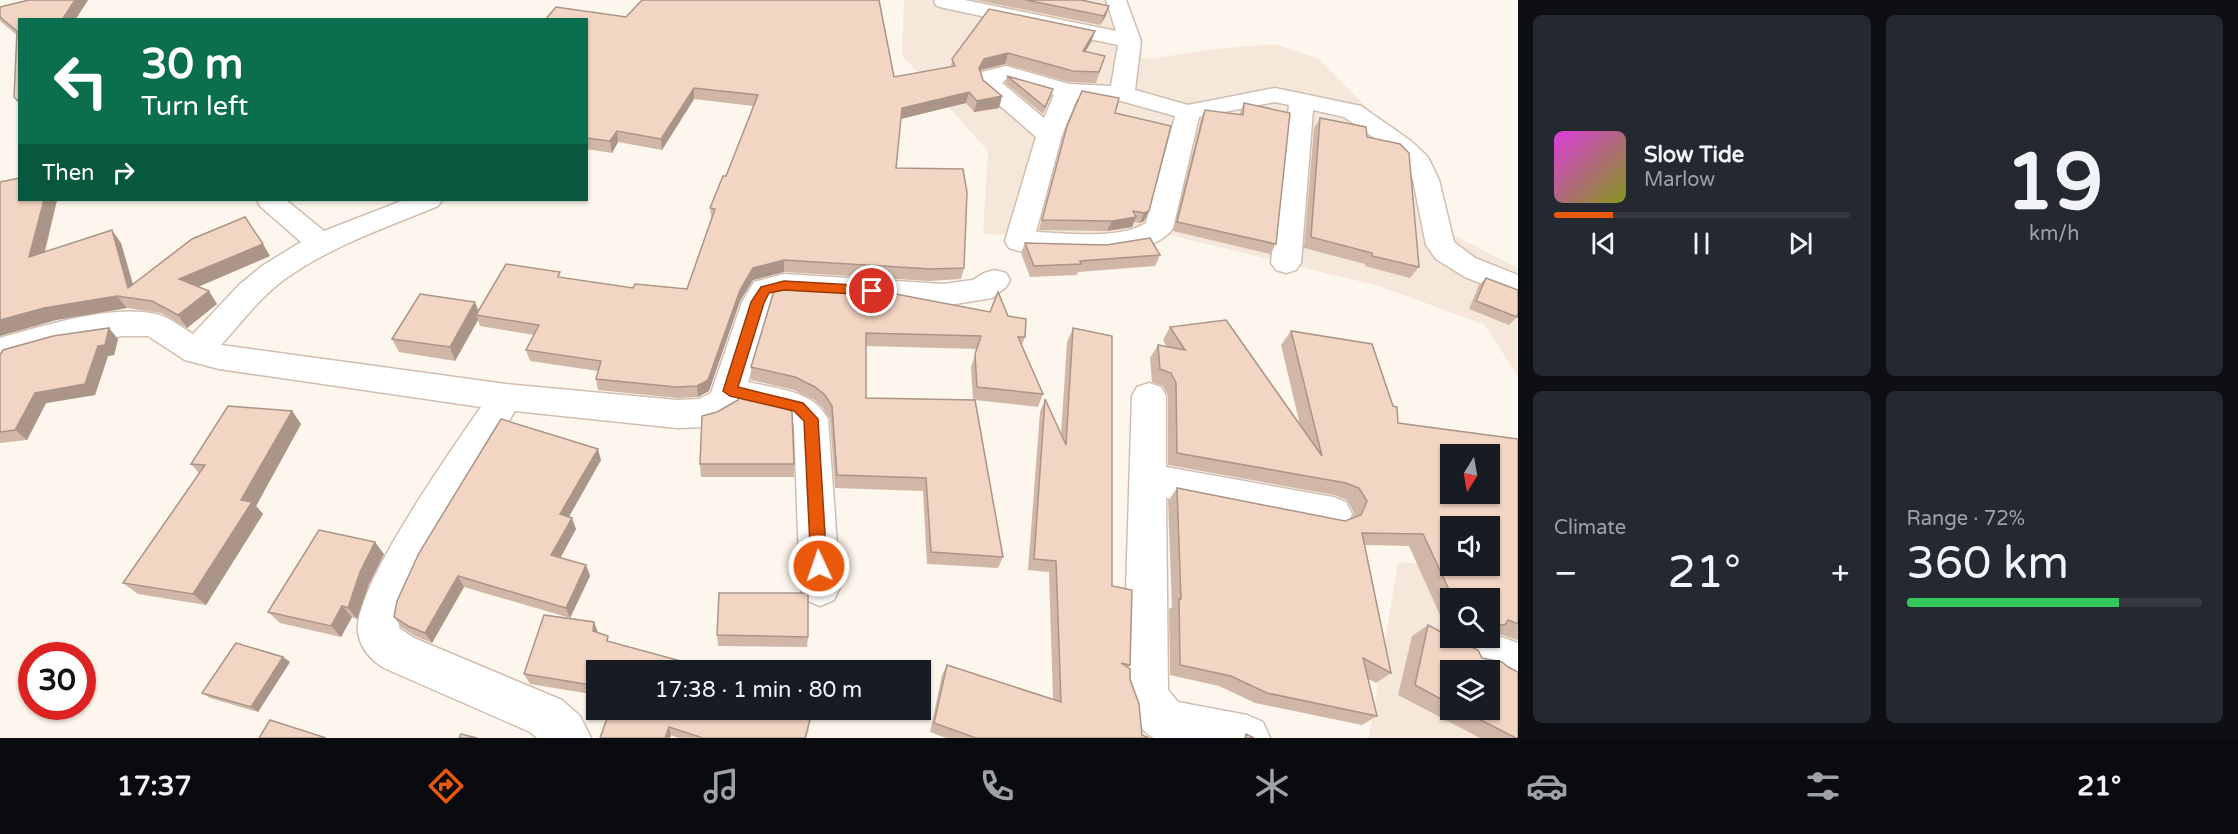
<!DOCTYPE html>
<html lang="en">
<head>
<meta charset="utf-8">
<style>
	:root { --surface:#171b24; --page:#242831; --text:#f1f3f6; --muted:#9ea1a6; --line:#363941; --accent:#ea580c }
	body { margin:0; font-family:"Varela Round",sans-serif; background:var(--page); color:var(--text); height:100vh; display:flex; flex-direction:column; font-size:22px; white-space:nowrap }
	* { box-sizing:border-box; margin:0 }
	p { font-size:20px; color:var(--muted) }
	.icon { flex:none; width:33px; height:33px; fill:none; stroke:currentColor; stroke-width:2; stroke-linecap:round; stroke-linejoin:round }
	.map { position:relative; flex:1; overflow:hidden }
	.sheet { display:flex; flex-direction:column; gap:15px; padding:15px; background:#0d0f14; width:720px }
	.sheet>* { flex:none }
	.top-card { position:absolute; left:18px; top:18px; width:570px; height:183px; border-radius:0px; box-shadow:0 2px 4px #0004; background:#0b6e4f; color:#fff; overflow:hidden }
	.needle { width:39px; rotate:191deg }
	.controls { position:absolute; left:1440px; top:444px; display:grid; gap:12px }
	.controls a { display:grid; place-items:center; width:60px; height:60px; border-radius:0px; background:var(--surface); box-shadow:0 2px 4px #0004; font-size:30px }
	.speed { position:absolute; left:18px; top:642px; display:flex; gap:12px; font-size:30px; font-weight:700; text-align:center }
	.speed>* { display:grid; place-content:center; width:78px; height:78px; border-radius:50%; background:var(--surface); box-shadow:0 2px 4px #0004; line-height:1 }
	.speed .limit { border:9px solid #d22; background:#fff; color:#111 }
	.pin { position:absolute; display:grid; place-items:center; width:51px; height:51px; color:#fff; margin:-26px; border:3px solid #fff; border-radius:50%; box-shadow:0 2px 6px #0007 }
	.me { position:absolute; width:66px; margin:-33px; rotate:357deg; stroke-linejoin:round; filter:drop-shadow(0 0 4px #0008) }
	.turn { display:flex; align-items:center; gap:21px; height:126px; padding:0 24px; font-size:27px }
	.turn .icon { width:78px; height:78px; stroke-width:2.5 }
	.turn b { display:block; font-size:42px; line-height:51px }
	.then { display:flex; align-items:center; height:57px; padding:0 24px; background:#0003; gap:12px; font-size:22px }
	.big { font-size:45px; font-weight:600; line-height:1.1 }
	.sheet .card { flex:1; display:flex; flex-direction:column; justify-content:center; gap:9px; min-width:0; padding:0 21px; border-radius:9px; background:var(--page) }
	.sheet .dial { align-items:center; gap:0 }
	.dial b { font-size:78px; line-height:1 }
	.song { display:flex; align-items:center; gap:18px }
	.cover { width:72px; height:72px; border-radius:9px; background:linear-gradient(135deg,hsl(300 70% 55%),hsl(70 70% 35%)) }
	.played { height:6px; border-radius:3px; background:linear-gradient(90deg,var(--accent) 20%,var(--line) 20%) }
	.keys { display:flex; justify-content:space-around; direction:ltr }
	.heat { display:flex; justify-content:space-between; align-items:center; font-size:33px; direction:ltr }
	.charge { height:9px; border-radius:4px; background:linear-gradient(90deg,#34c759 72%,var(--line) 0) }
	.sheet .tiles { flex:1; display:grid; gap:15px; grid-template-columns:repeat(2,1fr) }
	.trip { position:absolute; left:586px; top:660px; width:345px; height:60px; border-radius:0px; background:var(--surface); box-shadow:0 2px 4px #0004; font-weight:600; line-height:60px; text-align:center }
	.tabs { display:flex; height:96px; justify-content:space-around; align-items:center; background:#090b0e; color:var(--muted) }
	.tabs .icon { width:42px; height:42px }
	.tabs .current { color:var(--accent) }
	.tabs b { font-size:27px; color:var(--text) }
	main { display:flex; flex:1; min-height:0 }
	.map>svg:first-child { display:block }
	.residential { fill:#f5e8da; fill-rule:evenodd }
	.lines { fill:none; stroke-linecap:round; stroke-linejoin:round }
	.street-casing { stroke:#d1beb0; stroke-width:3 }
	.street { fill:#fff; fill-rule:evenodd }
	.wall { fill:#d1b7a8; fill-rule:evenodd }
	.shaded-wall { fill:#aa9588 }
	.building { fill:#f3d5c3; stroke:#aa9588; stroke-width:1.5; fill-rule:evenodd }
	.route { fill:#ea580c; stroke:#983908; stroke-width:1.5 }
</style>
</head>
<body>
<main>
<div class="map">
<svg width="1518" height="738" viewBox="0 0 1518 738">
	<rect width="100%" height="100%" fill="#fdf6ec"/>
	<!-- residential -->
	<g class="residential">
		<polygon points="904,0 1117,0 1112,44 1126,55 1151,59 1206,50 1275,44 1319,59 1380,121 1449,233 1518,268 1518,377 1485,325 1379,286 1145,229 1115,238 983,234 988,151 902,55"/>
		<path d="M 1398,562 L 1518,571 L 1518,738 L 1369,738 ZM 1450,598 L 1490,598 L 1490,638 L 1450,638 ZM 1450,670 L 1490,670 L 1490,710 L 1450,710 Z"/>
	</g>
	<g class="lines">
		<!-- street casing -->
		<g class="street-casing">
			<g id="street">
				<path d="M 935,0 L 965,0 L 1116,31 L 1106,0 L 1126,0 L 1141,41 L 1135,90 L 1188,105 L 1275,88 L 1361,106 L 1411,141 L 1428,157 L 1439,180 L 1454,242 L 1475,258 L 1518,275 L 1518,298 L 1465,277 L 1436,259 L 1426,245 L 1413,180 L 1407,166 L 1393,151 L 1344,117 L 1313,110 L 1301,263 L 1296,270 L 1286,273 L 1276,270 L 1271,263 L 1289,105 L 1275,102 L 1199,117 L 1173,228 C 1151,263 1056,252 1019,251 L 1009,248 L 1005,241 L 1036,137 L 982,90 C 977,83 977,79 982,72 L 1006,66 L 1069,84 L 1111,86 L 1118,45 L 944,8 L 937,6 L 934,2 ZM 1005,80 L 1054,95 L 1044,118 L 1002,83 ZM 1077,99 L 1121,101 L 1175,116 L 1146,223 C 1120,240 1066,233 1036,232 L 1062,135 Z"/>
				<path d="M 257,200 L 286,200 L 324,231 L 404,200 L 442,200 L 438,206 C 385,228 331,246 285,279 C 260,297 241,323 221,345 L 506,384 L 677,400 L 699,399 L 711,393 L 742,302 L 754,282 L 784,274 L 943,284 L 973,280 L 984,273 L 995,270 L 1006,273 L 1010,280 L 1006,287 L 992,298 L 943,306 L 784,296 L 776,298 L 772,303 L 748,382 C 777,389 813,390 828,419 L 840,587 L 834,600 L 820,606 L 806,600 L 800,587 L 794,424 L 787,418 L 739,406 L 737,411 L 717,423 L 705,427 L 677,428 L 515,411 L 424,562 L 402,610 L 399,628 L 414,638 L 562,700 L 580,716 L 591,738 L 537,738 L 530,732 L 384,668 C 371,660 360,648 358,632 C 352,590 454,446 481,407 L 219,369 L 185,360 L 148,336 L 123,336 L 63,344 L 0,362 L 0,338 C 43,326 111,304 156,314 C 169,317 181,327 193,334 L 239,285 L 262,266 L 301,242 L 260,206 Z"/>
				<path d="M 1149,383 L 1161,387 L 1166,396 L 1166,467 L 1333,497 L 1346,502 L 1352,514 L 1346,526 L 1333,531 L 1166,498 L 1168,690 L 1178,702 L 1247,715 L 1263,722 L 1270,738 L 1154,738 C 1135,728 1129,707 1123,688 L 1132,396 L 1137,387 Z"/>
				<polygon points="1490,633 1518,643 1518,685 1490,675 1490,670 1477,670 1465,666 1459,651 1465,638 1490,638"/>
			</g>
		</g>
		<!-- street -->
		<use href="#street" class="street"/>
	</g>
	<!-- wall -->
	<g class="wall">
		<polygon points="29,0 88,0 75,20 17,35 0,21 0,7"/>
		<polygon points="976,0 1081,0 1106,16 1100,25"/>
		<polygon points="586,20 894,77 951,67 952,59 1095,31 1091,42 1085,52 1105,56 1096,83 1069,82 1005,64 981,70 980,72 983,80 1002,96 999,108 974,112 966,103 901,119 896,168 964,268 961,279 929,281 784,272 753,280 740,301 709,391 698,397 677,398 598,390 596,379 598,371 530,361 526,350 534,335 480,326 478,320 455,361 399,352 392,339 478,311 562,278 633,288 687,289 712,220 710,208 726,176 753,106 694,99 662,150 618,142 612,153 586,149"/>
		<polygon points="1007,76 1051,96 1043,114 1005,83"/>
		<polygon points="1244,103 1276,244 1270,254 1173,231 1201,119 1205,110 1239,115"/>
		<polygon points="1115,113 1171,126 1144,221 1140,223 1134,222 1132,227 1107,231 1039,230 1067,126"/>
		<polygon points="1320,118 1367,137 1419,267 1410,278 1365,266 1365,264 1304,248 1314,128"/>
		<polygon points="0,182 20,200 57,200 45,252 121,243 133,284 270,256 198,287 217,304 187,328 161,313 127,308 56,320 0,336"/>
		<polygon points="1025,243 1160,255 1155,266 1078,272 1077,275 1030,277 1021,253"/>
		<polygon points="1486,278 1517,317 1509,325 1469,309 1479,285"/>
		<path d="M 774,291 L 1008,316 L 1025,337 L 1022,345 L 1043,394 L 1038,407 L 975,400 L 1003,557 L 998,568 L 927,564 L 923,491 L 835,488 L 830,419 L 823,408 L 814,400 L 794,390 L 751,380 L 751,367 ZM 866,346 L 977,349 L 971,367 L 973,400 L 866,398 Z"/>
		<polygon points="1170,327 1300,425 1281,345 1291,331 1398,423 1518,439 1518,640 1514,639 1494,632 1490,635 1490,598 1450,598 1450,633 1448,633 1409,546 1365,545 1391,673 1376,683 1368,679 1377,716 1362,725 1255,703 1219,686 1170,675 1169,609 1172,607 1168,501 1177,488 1345,521 1352,519 1354,513 1347,500 1334,495 1168,465 1168,396 1163,386 1152,382 1150,358 1158,345 1167,347 1163,340"/>
		<polygon points="1073,328 1112,586 1130,665 1128,668 1130,679 1142,735 1149,738 946,738 930,732 942,675 947,665 1053,699 1049,572 1028,570 1040,412 1045,399 1061,434 1067,342"/>
		<polygon points="118,339 114,355 108,356 95,395 46,403 27,440 0,443 0,355"/>
		<polygon points="292,411 301,424 256,506 263,514 206,605 138,594 123,583 199,473 191,464"/>
		<polygon points="601,460 569,517 576,529 560,558 586,565 590,576 570,618 464,587 432,643 415,636 401,627 394,617"/>
		<polygon points="700,464 794,464 794,477 701,477"/>
		<polygon points="384,554 369,584 357,619 352,617 341,637 280,623 268,612"/>
		<polygon points="594,622 598,633 610,642 597,670 597,695 530,684 524,674"/>
		<path d="M 1428,625 L 1482,658 L 1518,738 L 1480,738 L 1398,695 L 1412,636 ZM 1450,670 L 1490,710 L 1450,710 Z"/>
		<polygon points="717,635 808,637 807,647 718,646"/>
		<polygon points="283,657 290,662 258,712 210,698 202,693"/>
		<polygon points="610,710 809,729 806,738 678,738"/>
	</g>
	<!-- shaded-wall -->
	<g class="shaded-wall">
		<polygon points="75,0 88,0 75,20 62,20"/>
		<polygon points="1109,6 1106,16 1100,25 1104,16"/>
		<polygon points="1095,31 1091,42 1079,62 1083,51"/>
		<polygon points="1008,53 1005,64 981,70 976,79 979,68 984,59"/>
		<polygon points="694,88 694,99 662,150 661,139"/>
		<polygon points="969,92 966,103 900,119 902,108"/>
		<polygon points="1002,96 999,108 974,112 977,101"/>
		<polygon points="617,131 618,142 612,153 610,141"/>
		<polygon points="44,200 57,200 40,270 29,257"/>
		<polygon points="1149,211 1144,221 1140,223 1144,213"/>
		<polygon points="1136,217 1132,227 1107,231 1112,221"/>
		<polygon points="112,230 121,243 137,299 128,288"/>
		<polygon points="263,244 270,256 188,291 179,279"/>
		<polygon points="784,260 784,272 753,280 740,301 709,391 698,397 697,386 740,290 753,268"/>
		<polygon points="209,291 217,304 187,328 178,315"/>
		<polygon points="117,296 127,308 56,320 0,336 0,320 44,308"/>
		<polygon points="475,302 480,315 476,315 478,320 455,361 450,347"/>
		<polygon points="109,328 118,339 114,355 108,356 95,395 46,403 27,440 15,430 35,393 98,346"/>
		<polygon points="292,411 301,424 256,506 263,514 206,605 193,594 241,500"/>
		<polygon points="598,449 601,460 564,525 560,514"/>
		<polygon points="572,518 576,529 556,566 551,555"/>
		<polygon points="375,542 384,554 369,584 357,619 348,608 360,572"/>
		<polygon points="586,565 590,576 570,618 566,608"/>
		<polygon points="458,576 464,587 432,643 425,633"/>
		<polygon points="342,606 352,617 341,637 331,626"/>
		<polygon points="594,622 598,633 593,631"/>
		<polygon points="283,657 290,662 258,712 251,707"/>
		<polygon points="669,727 671,736 670,738 665,738"/>
	</g>
	<!-- building -->
	<g class="building">
		<polygon points="29,0 75,0 62,20 20,20 20,103 14,97 17,31 0,17 0,7"/>
		<polygon points="642,0 879,0 894,77 955,66 952,59 989,9 1095,31 1083,51 1105,56 1099,72 1073,71 1008,53 984,59 979,68 983,80 1002,96 977,101 969,92 902,108 896,168 963,169 967,192 964,268 931,269 784,260 753,268 740,290 708,380 697,386 676,387 596,379 601,361 526,350 539,325 476,315 506,264 560,272 558,277 633,288 635,284 687,289 715,209 710,208 723,176 726,176 758,95 694,88 661,139 617,131 610,141 586,138 586,20 545,20 556,7 626,17"/>
		<polygon points="1026,0 1081,0 1109,6 1104,16"/>
		<polygon points="1007,76 1053,89 1045,107"/>
		<polygon points="1082,91 1119,98 1115,113 1171,126 1149,211 1144,213 1133,211 1136,217 1112,221 1042,220 1067,126"/>
		<polygon points="1244,103 1290,113 1276,244 1177,222 1205,110 1243,115"/>
		<polygon points="1320,118 1366,127 1367,137 1400,144 1409,153 1419,267 1372,256 1372,253 1311,237"/>
		<polygon points="20,178 20,200 44,200 29,257 112,230 128,288 192,239 245,217 263,244 179,279 209,291 178,315 152,301 117,296 44,308 0,320 0,182"/>
		<polygon points="1150,238 1160,255 1080,261 1081,264 1034,266 1025,243 1106,245"/>
		<polygon points="1486,278 1518,290 1518,313 1517,317 1476,301"/>
		<polygon points="785,285 880,291 990,312 998,292 1008,316 1026,319 1025,337 1018,337 1043,394 977,387 975,354 981,336 866,333 866,398 975,400 1003,557 931,552 926,478 837,475 832,406 825,395 815,387 795,377 751,367 774,291 778,287"/>
		<polygon points="420,294 475,302 450,347 392,339"/>
		<path d="M 1226,320 L 1322,456 L 1291,331 L 1372,344 L 1393,406 L 1397,407 L 1398,423 L 1518,439 L 1518,624 L 1508,620 L 1505,625 L 1490,624 L 1490,598 L 1453,598 L 1423,534 L 1362,533 L 1391,673 L 1363,658 L 1377,716 L 1267,693 L 1231,676 L 1180,665 L 1179,599 L 1181,599 L 1177,488 L 1345,521 L 1361,515 L 1367,501 L 1359,488 L 1346,483 L 1177,453 L 1176,383 L 1171,373 L 1160,369 L 1158,345 L 1185,350 L 1170,327 ZM 1450,454 L 1490,454 L 1490,494 L 1450,494 ZM 1450,526 L 1490,526 L 1490,566 L 1450,566 Z"/>
		<polygon points="109,328 105,345 98,346 85,384 35,393 15,430 0,432 0,355 3,350 53,336"/>
		<polygon points="1073,328 1112,336 1112,586 1132,590 1130,665 1121,663 1130,669 1130,679 1139,704 1142,735 1149,738 976,738 934,723 947,665 1061,702 1056,561 1034,559 1045,399 1066,445"/>
		<polygon points="740,395 786,407 792,412 794,464 700,464 702,416 717,412 738,400"/>
		<polygon points="228,406 292,411 241,500 252,502 193,594 123,583 205,465 191,464"/>
		<polygon points="501,419 598,449 560,514 572,518 551,555 586,565 566,608 458,576 425,633 408,626 394,617 397,601 419,553"/>
		<polygon points="319,530 375,542 360,572 348,608 342,606 331,626 268,612"/>
		<polygon points="719,593 808,593 808,637 717,635"/>
		<polygon points="544,615 594,622 593,631 608,636 607,641 714,670 597,670 597,686 524,674"/>
		<polygon points="1428,625 1450,637 1450,638 1452,638 1478,650 1482,658 1502,662 1508,667 1518,672 1518,738 1516,738 1461,710 1490,710 1490,670 1450,670 1450,704 1415,685"/>
		<polygon points="236,643 283,657 251,707 202,693"/>
		<polygon points="610,710 791,710 810,720 805,738 703,738 669,727 665,738 600,738"/>
		<polygon points="270,720 326,738 259,738"/>
		<polygon points="461,734 477,738 459,738"/>
		<polygon points="1246,734 1254,738 1245,738"/>
	</g>
	<!-- route -->
	<polygon class="route" points="784,281 872,286 878,291 872,295 784,290 769,293 764,303 738,387 803,403 818,419 827,566 825,572 819,574 813,572 811,566 804,421 794,411 730,396 723,391 751,302 761,287"/>
</svg>
<div class="controls">
<a><svg class="needle" viewBox="-14 -14 28 28"><path d="M0-13l5 13h-10z" fill="#e53935"/><path d="M0 13l5-13h-10z" fill="#9ea1a6"/></svg></a>
<a><svg class="icon" aria-label="sound" viewBox="0 0 24 24"><path d="M4 9h4l5-4v14l-5-4H4zM17 9q2 3 0 6"/></svg></a>
<a><svg class="icon" aria-label="search" viewBox="0 0 24 24"><circle cx="10" cy="10" r="6"/><path d="M15 15l6 6"/></svg></a>
<a><svg class="icon" aria-label="layers" viewBox="0 0 24 24"><path d="M12 4l9 5-9 5-9-5zM3 14l9 5 9-5"/></svg></a>
</div>
<div class="speed"><div class="limit">30</div></div>
<div class="pin" style="left:872px;top:291px;background:#d93025"><svg class="icon" aria-label="arrive" viewBox="0 0 24 24"><path d="M6 21V4h12l-3 4 3 4H6"/></svg></div>
<svg class="me" style="left:819px;top:566px" viewBox="-20 -20 40 40"><circle r="17" fill="#ea580c" stroke="#fff" stroke-width="3"/><path d="M0-11L8 9 0 5-8 9z" fill="#fff"/></svg>
<div class="trip">17:38 · 1 min · 80 m</div>
<div class="top-card">
<div class="turn"><svg class="icon" aria-label="left" viewBox="0 0 24 24"><path d="M17 20v-9H6M10 6l-5 5 5 5"/></svg><div><b>30 m</b>Turn left</div></div>
<div class="then">Then<svg class="icon" aria-label="right" viewBox="0 0 24 24"><path d="M7 20v-9h11M14 6l5 5-5 5"/></svg></div>
</div>
</div>
<section class="sheet">
<div class="tiles">
<div class="card">
<div class="song"><i class="cover"></i><div><b>Slow Tide</b><p>Marlow</p></div></div>
<div class="played"></div>
<div class="keys"><svg class="icon" aria-label="previous" viewBox="0 0 24 24"><path d="M18 5L8 12l10 7zM5 5v14"/></svg><svg class="icon" aria-label="pause" viewBox="0 0 24 24"><path d="M8 5v14M16 5v14"/></svg><svg class="icon" aria-label="next" viewBox="0 0 24 24"><path d="M6 5l10 7-10 7zM19 5v14"/></svg></div>
</div>
<div class="card dial"><b>19</b><p>km/h</p></div>
<div class="card"><p>Climate</p>
<div class="heat"><a>−</a><b class="big">21°</b><a>+</a></div>
</div>
<div class="card"><p>Range · 72%</p><b class="big">360 km</b><div class="charge"></div></div>
</div>
</section>
</main>
<nav class="tabs">
<b>17:37</b>
<svg class="icon current" aria-label="directions" viewBox="0 0 24 24"><path d="M12 3l9 9-9 9-9-9zM9 14v-3h6M13 9l2 2-2 2"/></svg>
<svg class="icon" aria-label="music" viewBox="0 0 24 24"><path d="M9 18V5l10-2v13"/><circle cx="6" cy="18" r="3"/><circle cx="16" cy="16" r="3"/></svg>
<svg class="icon" aria-label="phone" viewBox="0 0 24 24"><path d="M5 4h4l2 5-3 2q2 4 5 5l2-3 5 2v4C11 20 4 13 5 4z"/></svg>
<svg class="icon" aria-label="climate" viewBox="0 0 24 24"><path d="M12 3v18M4 7l16 10M4 17L20 7"/></svg>
<svg class="icon" aria-label="car" viewBox="0 0 24 24"><path d="M5 17H2v-5l4-1 3-4h7l3 4 3 1v5h-3M9 17h6M6 11h13"/><circle cx="7" cy="17" r="2"/><circle cx="17" cy="17" r="2"/></svg>
<svg class="icon" aria-label="filters" viewBox="0 0 24 24"><path d="M4 7h16M4 17h16"/><circle cx="9" cy="7" r="2"/><circle cx="15" cy="17" r="2"/></svg>
<b>21°</b>
</nav>
</body>
</html>
